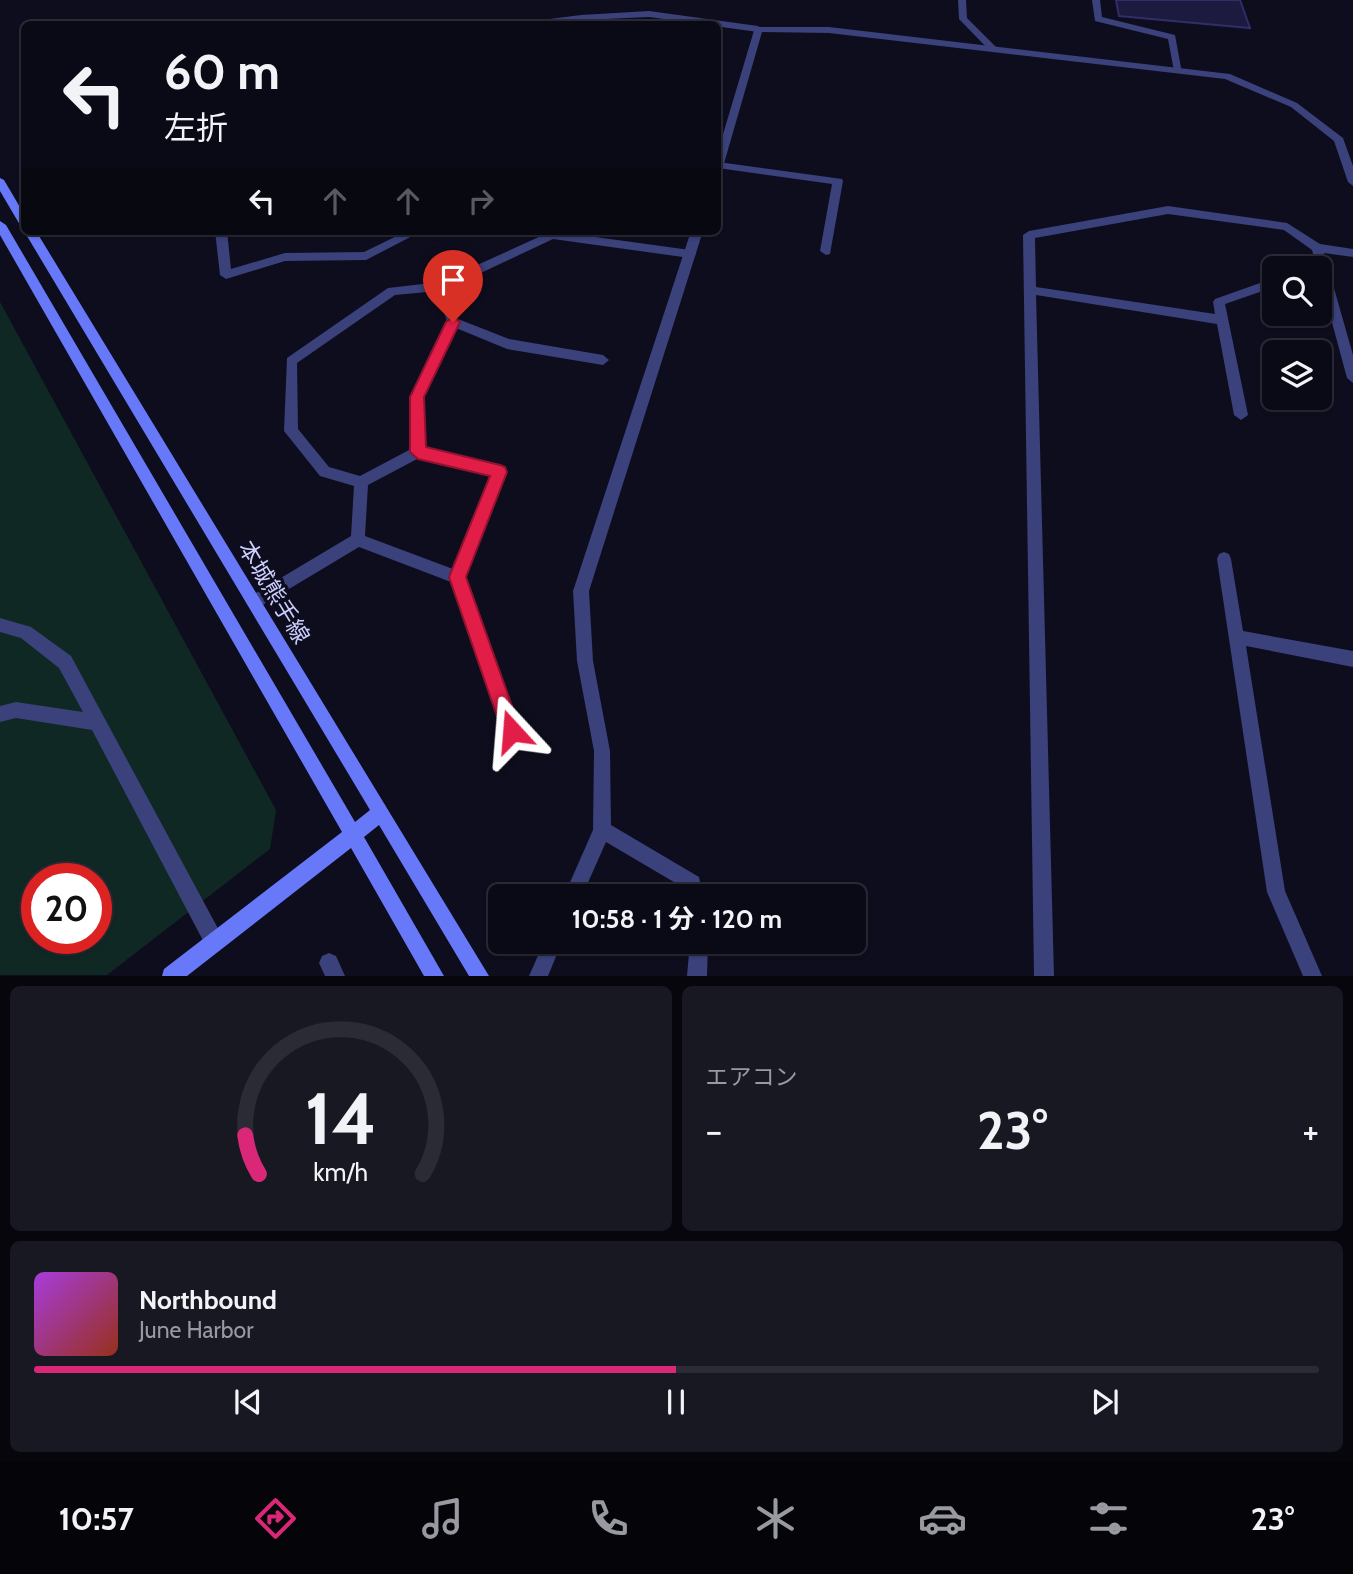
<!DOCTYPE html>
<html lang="ja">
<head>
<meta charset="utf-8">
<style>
	:root { --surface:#0a0a16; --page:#181823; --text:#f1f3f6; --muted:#999aa1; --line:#2a2b35; --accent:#db2777 }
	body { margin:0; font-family:Cabin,"Noto Sans JP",sans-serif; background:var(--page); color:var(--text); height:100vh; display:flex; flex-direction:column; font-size:26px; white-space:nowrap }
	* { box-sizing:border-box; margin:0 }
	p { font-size:23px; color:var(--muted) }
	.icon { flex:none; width:38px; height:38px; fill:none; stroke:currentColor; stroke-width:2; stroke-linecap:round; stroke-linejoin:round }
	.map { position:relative; height:976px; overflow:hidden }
	.sheet { display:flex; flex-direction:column; gap:10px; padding:10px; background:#06060c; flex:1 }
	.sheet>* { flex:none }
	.hud { position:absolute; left:21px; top:21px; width:700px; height:214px; border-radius:10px; box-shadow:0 2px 5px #0004,0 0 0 2px var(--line); background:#0a0a16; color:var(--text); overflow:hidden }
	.buttons { position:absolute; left:1262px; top:256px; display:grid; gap:14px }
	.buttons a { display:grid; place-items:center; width:70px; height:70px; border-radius:10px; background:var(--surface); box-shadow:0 2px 5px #0004,0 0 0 2px var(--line); font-size:35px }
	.speed { position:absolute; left:21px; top:863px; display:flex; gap:14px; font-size:35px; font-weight:700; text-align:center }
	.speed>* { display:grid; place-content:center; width:91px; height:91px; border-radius:50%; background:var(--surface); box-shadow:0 2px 5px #0004,0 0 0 2px var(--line); line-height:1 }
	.speed .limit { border:10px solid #d22; background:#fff; color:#111 }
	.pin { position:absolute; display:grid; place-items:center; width:60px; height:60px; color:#fff; margin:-72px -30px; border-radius:50% 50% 50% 0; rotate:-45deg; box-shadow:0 0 7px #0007 }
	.pin .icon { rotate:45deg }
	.me { position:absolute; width:77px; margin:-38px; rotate:341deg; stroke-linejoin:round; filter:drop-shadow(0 0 5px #0008) }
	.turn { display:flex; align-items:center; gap:24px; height:147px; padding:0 28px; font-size:32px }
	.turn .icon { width:91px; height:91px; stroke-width:2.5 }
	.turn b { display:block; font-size:49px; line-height:60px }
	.lanes { display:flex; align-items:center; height:66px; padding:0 28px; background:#0003; justify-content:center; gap:35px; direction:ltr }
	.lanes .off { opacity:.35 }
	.big { font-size:52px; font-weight:700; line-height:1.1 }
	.sheet .widget { flex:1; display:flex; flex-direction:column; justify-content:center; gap:10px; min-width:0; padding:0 24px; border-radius:10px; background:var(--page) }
	.sheet .dial { align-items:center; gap:0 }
	.dial svg { height:182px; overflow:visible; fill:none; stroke:var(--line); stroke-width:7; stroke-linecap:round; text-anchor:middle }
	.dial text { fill:var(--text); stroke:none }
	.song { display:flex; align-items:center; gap:21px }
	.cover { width:84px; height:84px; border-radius:10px; background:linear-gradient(135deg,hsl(280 70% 55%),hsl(10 70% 35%)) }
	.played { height:7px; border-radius:4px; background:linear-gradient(90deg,var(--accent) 50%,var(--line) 50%) }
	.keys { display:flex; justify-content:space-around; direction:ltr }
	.heat { display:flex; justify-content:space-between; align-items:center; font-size:38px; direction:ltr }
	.sheet .tiles { flex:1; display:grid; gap:10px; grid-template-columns:1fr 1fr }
	.widget:last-child { grid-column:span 2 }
	.trip { position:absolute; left:488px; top:884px; width:378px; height:70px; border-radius:10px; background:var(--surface); box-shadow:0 2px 5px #0004,0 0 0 2px var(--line); font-weight:700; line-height:70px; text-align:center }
	.tabs { display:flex; height:112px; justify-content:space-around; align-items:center; background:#040409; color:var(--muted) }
	.tabs .icon { width:49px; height:49px }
	.tabs .on { color:var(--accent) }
	.tabs b { font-size:32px; color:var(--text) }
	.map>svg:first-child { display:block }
	.green { fill:#102824; fill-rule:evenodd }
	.building { fill:#1c1a3e; stroke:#302d69; stroke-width:2 }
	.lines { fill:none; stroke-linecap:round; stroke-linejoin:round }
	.lane { fill:#3a417b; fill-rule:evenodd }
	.street { fill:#3a417b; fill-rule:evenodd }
	.secondary { fill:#6779f9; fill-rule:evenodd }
	.route { fill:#e11d48; stroke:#92132f; stroke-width:2 }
	.labels { text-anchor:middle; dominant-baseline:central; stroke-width:7; stroke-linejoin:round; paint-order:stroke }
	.street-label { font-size:23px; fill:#cccefd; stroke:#0d0d1e }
</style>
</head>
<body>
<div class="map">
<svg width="1353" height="976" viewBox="0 0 1353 976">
	<rect width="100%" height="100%" fill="#0d0d1e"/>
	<!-- green -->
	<path class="green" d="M 0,302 L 276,810 L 270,849 L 107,975 L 0,975 ZM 37,878 L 96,878 L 96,938 L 37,938 Z"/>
	<!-- building -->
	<polygon class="building" points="1116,0 1240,0 1250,28 1119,16"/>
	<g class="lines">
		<!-- lane -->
		<g class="lane">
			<polygon points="958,0 966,0 967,18 996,47 996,51 990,51 959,19"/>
			<polygon points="1092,0 1100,0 1102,17 1175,35 1182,73 1174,71 1168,39 1095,21"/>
			<polygon points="649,11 758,26 762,29 758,32 649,17 584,20 582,24 574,24 575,21 530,24 534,21 581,15"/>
			<polygon points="718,162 842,179 843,181 830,254 826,255 820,251 832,184 718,168"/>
			<polygon points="1168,206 1287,223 1320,244 1353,249 1353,257 1324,253 1353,355 1353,383 1347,378 1320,278 1320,268 1317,268 1312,250 1284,230 1168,214 1035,238 1036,287 1215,314 1213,302 1215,299 1274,278 1274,287 1225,304 1248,415 1241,420 1234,415 1217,324 1036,295 1054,976 1034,976 1023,235 1029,231"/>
			<polygon points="215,231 227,231 231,269 285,253 364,252 407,231 422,231 366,260 285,261 226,279 220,275"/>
			<path d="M 552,231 L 690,250 L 696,254 L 690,258 L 553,239 L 449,288 L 458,319 L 509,339 L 603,355 L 609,360 L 603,365 L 507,349 L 456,328 L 424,397 L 425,448 L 500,466 L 505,468 L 507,472 L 464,577 L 520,731 L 518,737 L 512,739 L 506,737 L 504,731 L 451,582 L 359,547 L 259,607 L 254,609 L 249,607 L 246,602 L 249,597 L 351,536 L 354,486 L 320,476 L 284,431 L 287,358 L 388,288 L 440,282 ZM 438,291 L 447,322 L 410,397 L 411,449 L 360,476 L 329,467 L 298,429 L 297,363 L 395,295 ZM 419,458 L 492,476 L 453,569 L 365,536 L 368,485 Z"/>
			<polygon points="1224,552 1229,554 1231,559 1243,631 1353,651 1353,667 1246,646 1285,891 1322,976 1303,976 1267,892 1217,559 1219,554"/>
			<polygon points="0,618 31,627 71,656 221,934 223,941 221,948 214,950 207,948 92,730 16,718 0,722 0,706 16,702 83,712 59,668 21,638 0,632"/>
			<polygon points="329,953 336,956 345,976 325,976 319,963 322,956"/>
		</g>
		<!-- street -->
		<g class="street">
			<polygon points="755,27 829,27 1230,74 1297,103 1343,138 1353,166 1353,186 1348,182 1334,141 1291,107 1225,79 829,33 762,32 723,167 718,170 718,151"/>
			<polygon points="691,231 703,231 589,591 593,661 610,751 611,825 699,877 703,896 685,896 684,888 606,842 582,896 564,896 593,830 594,751 577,661 573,591"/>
			<polygon points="544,942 562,942 548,976 529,976"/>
			<polygon points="690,942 708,942 707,976 687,976"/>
		</g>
		<!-- secondary -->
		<g class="secondary">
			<polygon points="0,178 4,180 24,214 24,226 20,225 0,191"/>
			<polygon points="0,221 6,225 355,822 370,810 24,231 36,231 489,976 469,976 379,825 364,837 444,976 424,976 351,848 187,976 162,976 164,969 342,832 0,235"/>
		</g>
	</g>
	<!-- route -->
	<polygon class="route" points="453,317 460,322 424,397 426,447 500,465 505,467 507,472 466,577 521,731 518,738 512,740 505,738 502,731 449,577 490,476 418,459 410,452 410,397 446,322"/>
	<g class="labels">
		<!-- street labels -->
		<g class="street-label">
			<text transform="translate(274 592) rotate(59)">本城熊手線</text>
		</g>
	</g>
</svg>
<div class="buttons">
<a><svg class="icon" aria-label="search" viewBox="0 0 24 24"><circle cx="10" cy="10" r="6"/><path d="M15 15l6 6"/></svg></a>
<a><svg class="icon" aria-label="layers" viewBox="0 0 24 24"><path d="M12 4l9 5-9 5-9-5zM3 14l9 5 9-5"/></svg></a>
</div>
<div class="speed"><div class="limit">20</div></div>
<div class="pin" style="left:453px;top:322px;background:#d93025"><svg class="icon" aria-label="arrive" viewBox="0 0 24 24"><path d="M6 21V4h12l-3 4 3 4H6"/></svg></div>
<svg class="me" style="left:512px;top:731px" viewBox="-20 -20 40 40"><path d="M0-17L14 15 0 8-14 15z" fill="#e11d48" stroke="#fff" stroke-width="4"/></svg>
<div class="trip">10:58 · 1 分 · 120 m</div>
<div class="hud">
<div class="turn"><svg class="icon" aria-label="left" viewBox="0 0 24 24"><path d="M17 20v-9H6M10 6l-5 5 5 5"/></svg><div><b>60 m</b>左折</div></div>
<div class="lanes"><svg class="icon" aria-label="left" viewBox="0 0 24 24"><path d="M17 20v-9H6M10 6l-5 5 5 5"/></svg><svg class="icon off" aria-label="ahead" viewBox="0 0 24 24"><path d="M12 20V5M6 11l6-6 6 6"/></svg><svg class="icon off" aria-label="ahead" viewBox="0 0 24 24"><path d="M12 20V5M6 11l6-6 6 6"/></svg><svg class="icon off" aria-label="right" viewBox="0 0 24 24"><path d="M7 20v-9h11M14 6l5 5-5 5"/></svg></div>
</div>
</div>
<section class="sheet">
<div class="tiles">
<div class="widget dial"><svg viewBox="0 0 100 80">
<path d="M14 69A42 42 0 1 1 86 69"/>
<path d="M14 69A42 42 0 0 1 8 52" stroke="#db2777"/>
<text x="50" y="56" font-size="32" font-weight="700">14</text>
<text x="50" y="72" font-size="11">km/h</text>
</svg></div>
<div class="widget"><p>エアコン</p>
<div class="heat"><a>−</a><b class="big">23°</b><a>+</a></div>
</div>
<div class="widget">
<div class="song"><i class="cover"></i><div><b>Northbound</b><p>June Harbor</p></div></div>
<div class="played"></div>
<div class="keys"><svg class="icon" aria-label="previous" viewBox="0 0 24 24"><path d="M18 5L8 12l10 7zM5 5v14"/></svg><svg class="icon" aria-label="pause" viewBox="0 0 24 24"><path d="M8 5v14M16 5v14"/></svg><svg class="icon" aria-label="next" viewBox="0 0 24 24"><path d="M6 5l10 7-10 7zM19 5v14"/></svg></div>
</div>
</div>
</section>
<nav class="tabs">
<b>10:57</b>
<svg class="icon on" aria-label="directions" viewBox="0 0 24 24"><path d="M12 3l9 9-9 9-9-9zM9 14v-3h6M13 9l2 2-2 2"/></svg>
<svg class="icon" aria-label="music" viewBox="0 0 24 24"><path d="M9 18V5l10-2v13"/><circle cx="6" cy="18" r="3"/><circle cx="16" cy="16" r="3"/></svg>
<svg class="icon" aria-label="phone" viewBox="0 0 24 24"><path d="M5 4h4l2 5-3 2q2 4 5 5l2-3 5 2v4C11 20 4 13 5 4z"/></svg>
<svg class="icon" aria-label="climate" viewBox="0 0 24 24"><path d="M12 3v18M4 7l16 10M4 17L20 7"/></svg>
<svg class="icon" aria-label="car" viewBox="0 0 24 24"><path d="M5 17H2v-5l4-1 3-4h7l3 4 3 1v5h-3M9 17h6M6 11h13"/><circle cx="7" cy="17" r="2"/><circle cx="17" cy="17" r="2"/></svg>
<svg class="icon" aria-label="filters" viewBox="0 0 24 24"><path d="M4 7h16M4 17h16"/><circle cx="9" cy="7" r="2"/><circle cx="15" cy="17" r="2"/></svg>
<b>23°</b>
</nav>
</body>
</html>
